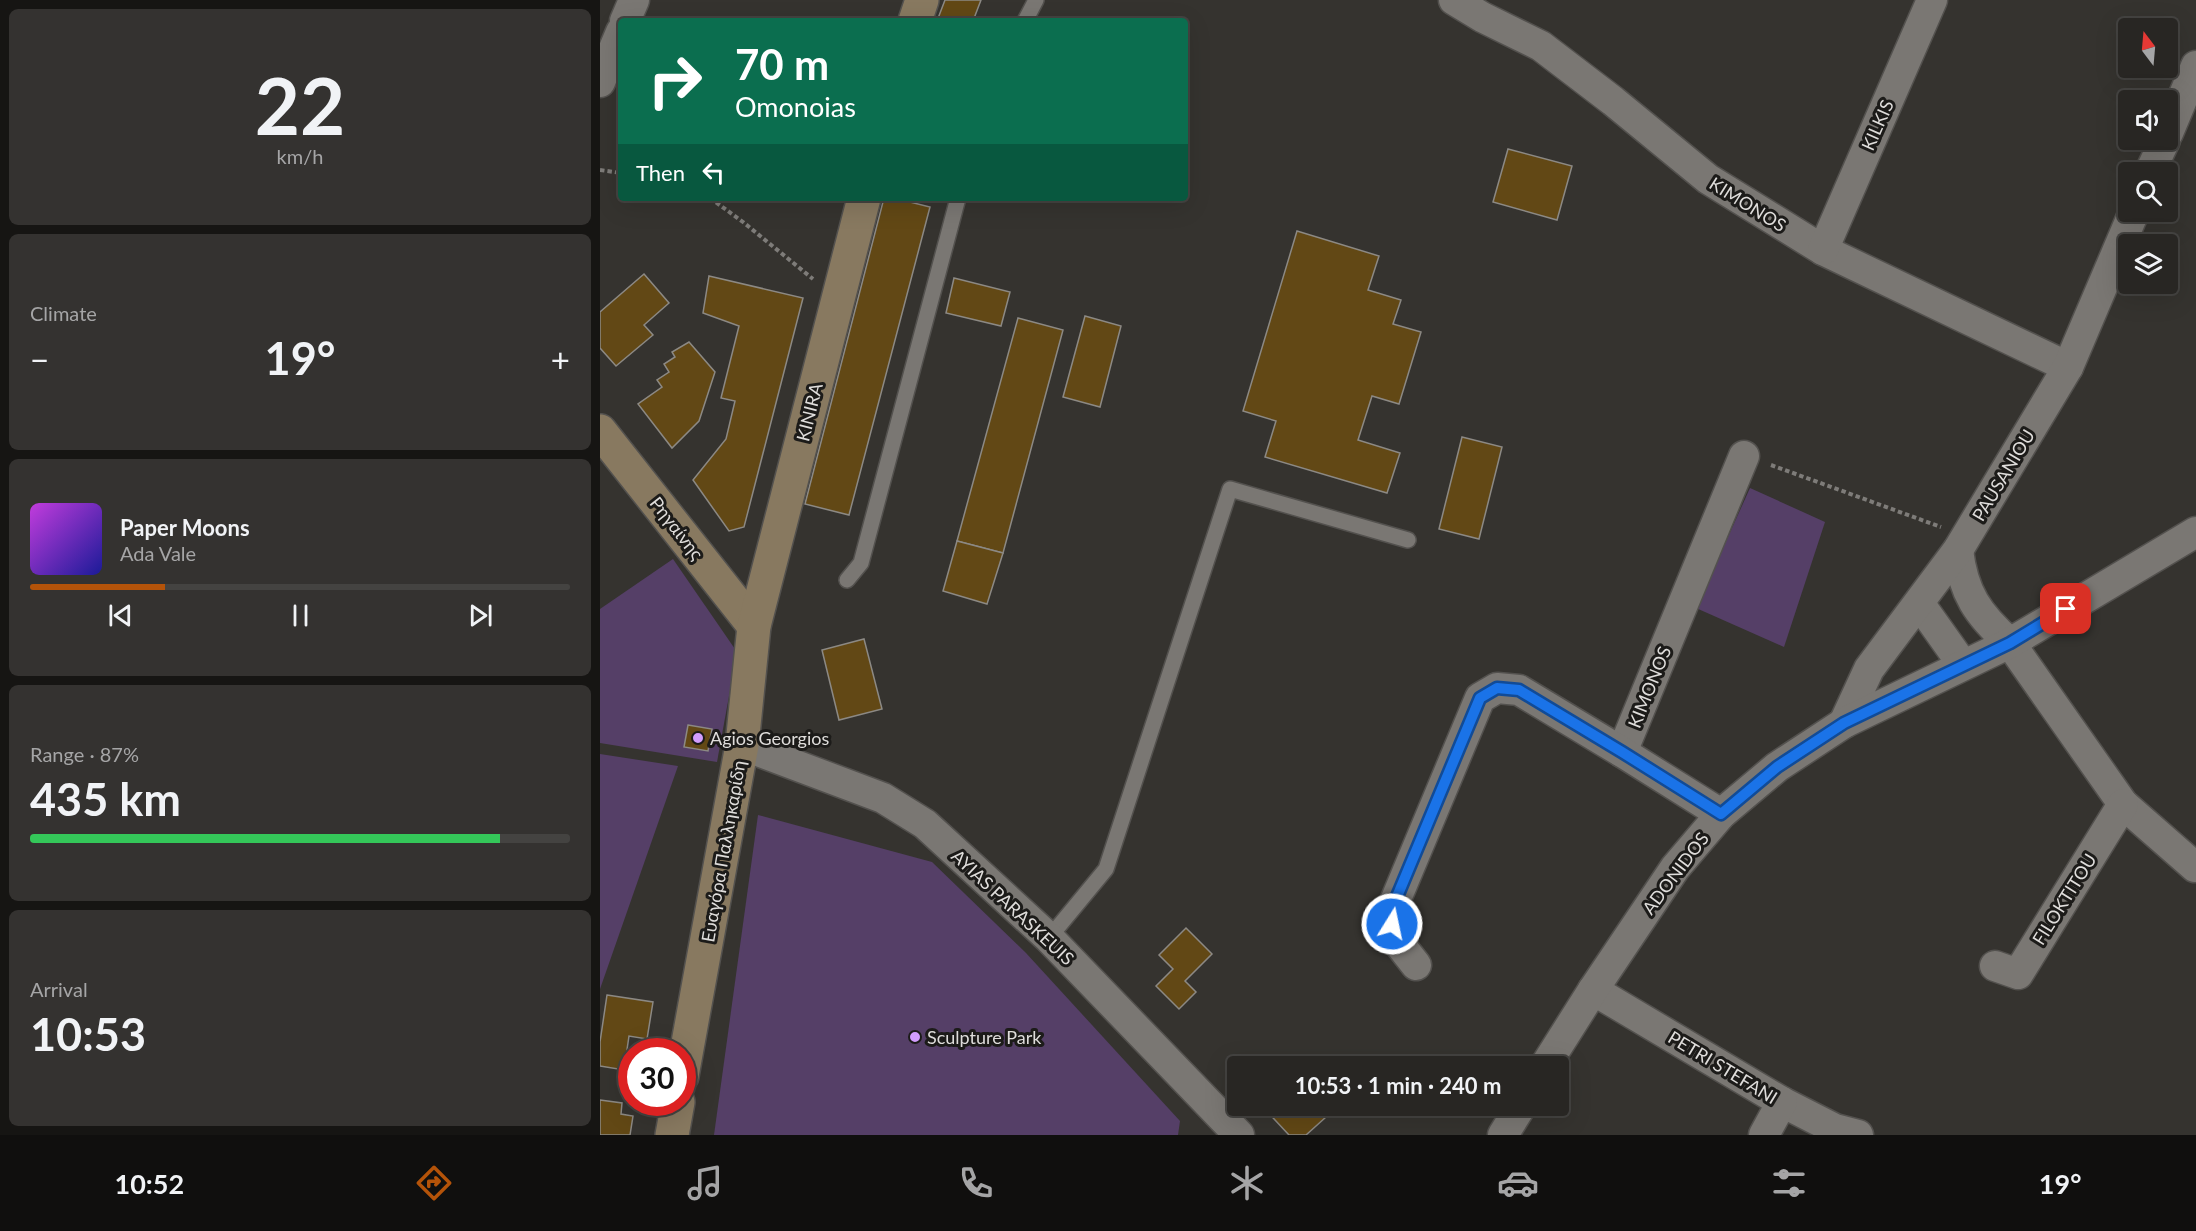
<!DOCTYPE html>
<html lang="en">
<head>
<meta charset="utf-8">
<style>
	:root { --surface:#282623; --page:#343230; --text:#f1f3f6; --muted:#a5a5a6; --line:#444341; --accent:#b45309 }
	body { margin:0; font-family:Lato,sans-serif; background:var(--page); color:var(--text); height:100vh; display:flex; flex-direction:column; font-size:22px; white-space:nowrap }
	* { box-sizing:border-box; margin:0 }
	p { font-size:20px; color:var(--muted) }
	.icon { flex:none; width:33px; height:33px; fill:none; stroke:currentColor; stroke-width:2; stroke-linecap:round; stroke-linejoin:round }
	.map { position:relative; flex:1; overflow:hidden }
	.panel { display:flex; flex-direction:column; gap:9px; padding:9px; background:#161513; width:600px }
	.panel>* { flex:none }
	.top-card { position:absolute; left:18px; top:18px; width:570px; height:183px; border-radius:6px; box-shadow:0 6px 24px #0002,0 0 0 2px var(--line); background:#0b6e4f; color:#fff; overflow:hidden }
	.needle { width:39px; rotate:344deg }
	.fabs { position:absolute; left:1518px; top:18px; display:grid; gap:12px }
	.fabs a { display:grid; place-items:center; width:60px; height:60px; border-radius:6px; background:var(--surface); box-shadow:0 6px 24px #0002,0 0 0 2px var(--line); font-size:30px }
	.speed { position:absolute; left:18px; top:1038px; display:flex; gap:12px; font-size:30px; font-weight:700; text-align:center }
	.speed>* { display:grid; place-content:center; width:78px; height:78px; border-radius:50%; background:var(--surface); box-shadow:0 6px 24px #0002,0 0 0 2px var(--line); line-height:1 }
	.speed .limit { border:9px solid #d22; background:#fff; color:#111 }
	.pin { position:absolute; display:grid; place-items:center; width:51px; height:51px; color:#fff; margin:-26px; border-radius:12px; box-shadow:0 3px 9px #0006 }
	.me { position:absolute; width:66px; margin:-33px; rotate:10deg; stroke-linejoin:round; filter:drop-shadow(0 0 4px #0008) }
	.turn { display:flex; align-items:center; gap:21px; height:126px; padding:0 18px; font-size:27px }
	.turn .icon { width:78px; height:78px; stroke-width:2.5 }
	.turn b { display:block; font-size:42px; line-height:51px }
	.then { display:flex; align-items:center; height:57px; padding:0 18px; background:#0003; gap:12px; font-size:22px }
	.big { font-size:45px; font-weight:700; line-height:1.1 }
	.panel .tile { flex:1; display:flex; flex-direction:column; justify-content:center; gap:9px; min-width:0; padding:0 21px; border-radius:9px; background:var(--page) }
	.panel .dial { align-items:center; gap:0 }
	.dial b { font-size:78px; line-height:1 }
	.song { display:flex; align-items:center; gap:18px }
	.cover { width:72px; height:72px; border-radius:9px; background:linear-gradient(135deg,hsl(290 70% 55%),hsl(240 70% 35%)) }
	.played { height:6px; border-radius:3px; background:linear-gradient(90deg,var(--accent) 25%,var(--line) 25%) }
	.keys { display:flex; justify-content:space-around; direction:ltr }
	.heat { display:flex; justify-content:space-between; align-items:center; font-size:33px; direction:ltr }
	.charge { height:9px; border-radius:4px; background:linear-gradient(90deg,#34c759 87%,var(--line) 0) }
	.trip { position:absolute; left:627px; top:1056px; width:342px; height:60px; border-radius:6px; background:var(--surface); box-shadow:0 6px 24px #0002,0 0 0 2px var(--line); font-weight:700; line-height:60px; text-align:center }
	.tabs { display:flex; height:96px; justify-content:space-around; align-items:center; background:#100f0e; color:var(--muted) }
	.tabs .icon { width:42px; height:42px }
	.tabs .current { color:var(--accent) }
	.tabs b { font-size:27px; color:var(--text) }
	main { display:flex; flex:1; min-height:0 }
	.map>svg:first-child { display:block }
	.green { fill:#553f67 }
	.building { fill:#624815; stroke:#8c8984; stroke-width:1.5 }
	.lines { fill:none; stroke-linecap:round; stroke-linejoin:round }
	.lane-casing { stroke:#53514e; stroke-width:18 }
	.street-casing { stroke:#53514e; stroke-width:33 }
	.secondary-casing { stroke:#53514e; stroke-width:36 }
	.path { stroke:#7e7c79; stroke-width:4; stroke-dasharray:4.5 3; stroke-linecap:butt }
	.lane { stroke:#7a7773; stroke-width:15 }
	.street { stroke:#7a7773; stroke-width:30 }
	.secondary { stroke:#887960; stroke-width:33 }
	.route-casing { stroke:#114b97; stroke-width:15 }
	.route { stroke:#1a73e8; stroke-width:10 }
	.poi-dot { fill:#d29dfd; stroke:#1c1b19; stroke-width:2 }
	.labels { text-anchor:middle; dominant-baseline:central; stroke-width:6; stroke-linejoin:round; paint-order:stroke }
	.street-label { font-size:18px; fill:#dfdddb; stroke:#1c1b19 }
	.poi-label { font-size:18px; fill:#dfdddb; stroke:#1c1b19; text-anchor:start }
</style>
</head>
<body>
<main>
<section class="panel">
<div class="tile dial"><b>22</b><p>km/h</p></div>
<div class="tile"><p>Climate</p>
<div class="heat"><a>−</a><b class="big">19°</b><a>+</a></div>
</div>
<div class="tile">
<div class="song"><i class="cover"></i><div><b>Paper Moons</b><p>Ada Vale</p></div></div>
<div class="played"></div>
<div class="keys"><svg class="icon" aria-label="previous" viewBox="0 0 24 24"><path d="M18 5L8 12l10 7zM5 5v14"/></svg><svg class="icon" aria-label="pause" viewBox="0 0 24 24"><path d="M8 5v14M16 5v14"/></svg><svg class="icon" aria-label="next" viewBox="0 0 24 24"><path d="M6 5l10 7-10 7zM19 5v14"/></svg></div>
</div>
<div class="tile"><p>Range · 87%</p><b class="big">435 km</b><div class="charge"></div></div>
<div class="tile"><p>Arrival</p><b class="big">10:53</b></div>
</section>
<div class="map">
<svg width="1596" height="1135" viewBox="0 0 1596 1135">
	<rect width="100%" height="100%" fill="#35332f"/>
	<!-- green -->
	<g class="green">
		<polygon points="1150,488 1225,522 1184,647 1096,608"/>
		<polygon points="73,559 137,652 117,762 0,743 0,609"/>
		<polygon points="0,754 78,766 0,989"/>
		<polygon points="158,815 332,862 426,953 580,1121 578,1135 114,1135"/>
	</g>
	<!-- building -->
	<g class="building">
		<polygon points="345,0 381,0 373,21 337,21"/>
		<polygon points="908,149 972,166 957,220 893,202"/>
		<polygon points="284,198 294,198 330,207 249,515 205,504"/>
		<polygon points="697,231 779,256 768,290 801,300 793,324 821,332 799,404 772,396 758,440 800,453 787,493 665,457 676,421 643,411"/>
		<polygon points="44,274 69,303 44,325 53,335 16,366 0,348 0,312"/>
		<polygon points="109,276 203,298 144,527 129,531 93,480 126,439 135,401 121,398 139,326 103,313"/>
		<polygon points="354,278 410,292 401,326 346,313"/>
		<polygon points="485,316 521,326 500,407 463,397"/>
		<polygon points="418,318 463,330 403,553 357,541"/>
		<polygon points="89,342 115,372 99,421 72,448 38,404 62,387 57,380 69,372 64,364 75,357 72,352"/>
		<polygon points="862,437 902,447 879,539 839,529"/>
		<polygon points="357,541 403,553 387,604 343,591"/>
		<polygon points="264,639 282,709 239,720 222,650"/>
		<polygon points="88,725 112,729 108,751 84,747"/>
		<polygon points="586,928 612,954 585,981 596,992 579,1009 556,986 573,969 559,955"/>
		<polygon points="7,995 53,1002 47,1039 29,1036 24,1070 0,1066 0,1042"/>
		<polygon points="0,1100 22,1103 21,1114 33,1116 30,1135 0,1135"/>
		<polygon points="665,1106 734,1106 736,1108 706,1135 689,1135 663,1107"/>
	</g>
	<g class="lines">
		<!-- lane casing -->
		<g class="lane-casing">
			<g id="lane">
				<polyline points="425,21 436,0"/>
				<polyline points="247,580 261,563 358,198"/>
				<polyline points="449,938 506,869 630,489 808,540"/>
			</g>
		</g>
		<!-- street casing -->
		<g class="street-casing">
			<g id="street">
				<polyline points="854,0 882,17 941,46 1013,101 1108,179 1223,250 1468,367"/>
				<polyline points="25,21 34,0"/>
				<polyline points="0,82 21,32"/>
				<polyline points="1568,133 1596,66"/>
				<polyline points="1550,172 1565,140"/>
				<polyline points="1223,250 1332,0"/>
				<path d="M 1358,550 C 1363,593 1378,615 1410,643 L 1523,804 L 1595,867"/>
				<polyline points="1319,603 1363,665"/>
				<polyline points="1244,723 1269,669 1358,550 1468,367 1534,212"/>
				<polyline points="142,745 283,798 325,824 449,938 639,1135"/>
				<polyline points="1022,752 1144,456"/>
				<polyline points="816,965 794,937 791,911 880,698 897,688 919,690 1022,752 1121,814"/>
				<polyline points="1395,966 1418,974 1523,804"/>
				<polyline points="993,990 1182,1102 1235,1129 1258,1135"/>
				<polyline points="945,1066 993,990 1075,868 1121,814 1177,767 1244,723 1410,643 1596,532"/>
				<polyline points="903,1135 921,1106"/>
				<polyline points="1164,1135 1182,1102"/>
			</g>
		</g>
		<!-- secondary casing -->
		<g class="secondary-casing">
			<g id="secondary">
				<polyline points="315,21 322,0"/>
				<polyline points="0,431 154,626"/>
				<polyline points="82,1076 142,745 154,626 264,198"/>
				<polyline points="72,1135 78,1102"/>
			</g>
		</g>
		<!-- path -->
		<g class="path">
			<polyline points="0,170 21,173"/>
			<polyline points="110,198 143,222 213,279"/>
			<polyline points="1171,465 1341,527"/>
		</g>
		<!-- lane -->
		<use href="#lane" class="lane"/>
		<!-- street -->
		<use href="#street" class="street"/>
		<!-- secondary -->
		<use href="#secondary" class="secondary"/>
	</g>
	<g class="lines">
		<!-- route casing -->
		<g class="route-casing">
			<polyline id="route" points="792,924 791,911 880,698 897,688 919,690 1022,752 1121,814 1177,767 1244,723 1410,643 1466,609"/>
		</g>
		<!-- route -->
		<use href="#route" class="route"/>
	</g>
	<!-- markers -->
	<g class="poi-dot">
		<circle cx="98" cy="738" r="6"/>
		<circle cx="315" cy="1037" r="6"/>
	</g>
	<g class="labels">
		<!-- street labels -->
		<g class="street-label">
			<text transform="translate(1277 125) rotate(-66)">KILKIS</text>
			<text transform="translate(1148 204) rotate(32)">KIMONOS</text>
			<text transform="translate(209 412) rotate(-76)">KINIRA</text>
			<text transform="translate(1403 475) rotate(-59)">PAUSANIOU</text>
			<text transform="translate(77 528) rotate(52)">Ρηγαίνης</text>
			<text transform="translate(1049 687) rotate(-68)">KIMONOS</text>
			<text transform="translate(123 851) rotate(-80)">Ευαγόρα Παλληκαρίδη</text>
			<text transform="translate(1075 873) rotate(-53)">ADONIDOS</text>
			<text transform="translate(1464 899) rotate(-58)">FILOKTITOU</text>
			<text transform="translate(413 907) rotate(43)">AYIAS PARASKEUIS</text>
			<text transform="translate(1123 1067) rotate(31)">PETRI STEFANI</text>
		</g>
		<!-- poi labels -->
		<g class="poi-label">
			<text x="110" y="738">Agios Georgios</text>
			<text x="327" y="1037">Sculpture Park</text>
		</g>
	</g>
</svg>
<div class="fabs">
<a><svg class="needle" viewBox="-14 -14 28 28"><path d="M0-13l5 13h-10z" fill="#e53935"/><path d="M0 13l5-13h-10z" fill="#a5a5a6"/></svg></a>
<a><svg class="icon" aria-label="sound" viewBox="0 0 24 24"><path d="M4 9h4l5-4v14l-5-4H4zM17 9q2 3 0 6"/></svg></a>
<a><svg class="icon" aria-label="search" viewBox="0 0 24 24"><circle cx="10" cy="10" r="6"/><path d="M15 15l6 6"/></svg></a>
<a><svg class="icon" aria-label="layers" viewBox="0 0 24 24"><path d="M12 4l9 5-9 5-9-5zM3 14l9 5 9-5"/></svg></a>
</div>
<div class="speed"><div class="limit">30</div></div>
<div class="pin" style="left:1466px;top:609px;background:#d93025"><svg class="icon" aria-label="arrive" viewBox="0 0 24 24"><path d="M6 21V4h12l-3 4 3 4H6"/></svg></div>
<svg class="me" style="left:792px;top:924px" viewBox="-20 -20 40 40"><circle r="17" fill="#1a73e8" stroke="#fff" stroke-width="3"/><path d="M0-11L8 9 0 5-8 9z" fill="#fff"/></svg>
<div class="trip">10:53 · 1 min · 240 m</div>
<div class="top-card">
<div class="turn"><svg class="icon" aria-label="right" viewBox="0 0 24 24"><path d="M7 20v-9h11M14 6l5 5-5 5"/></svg><div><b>70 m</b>Omonoias</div></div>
<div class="then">Then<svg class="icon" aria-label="left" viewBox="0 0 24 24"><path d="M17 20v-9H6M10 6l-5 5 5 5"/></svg></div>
</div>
</div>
</main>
<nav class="tabs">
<b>10:52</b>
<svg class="icon current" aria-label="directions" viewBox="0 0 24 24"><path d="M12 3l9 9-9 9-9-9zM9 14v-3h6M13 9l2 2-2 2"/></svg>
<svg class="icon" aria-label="music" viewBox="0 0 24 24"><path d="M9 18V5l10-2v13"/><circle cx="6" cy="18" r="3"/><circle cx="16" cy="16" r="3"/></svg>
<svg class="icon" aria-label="phone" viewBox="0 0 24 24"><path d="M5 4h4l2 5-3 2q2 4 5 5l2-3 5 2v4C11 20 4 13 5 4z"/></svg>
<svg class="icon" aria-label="climate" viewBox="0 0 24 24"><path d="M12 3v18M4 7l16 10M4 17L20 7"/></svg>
<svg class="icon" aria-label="car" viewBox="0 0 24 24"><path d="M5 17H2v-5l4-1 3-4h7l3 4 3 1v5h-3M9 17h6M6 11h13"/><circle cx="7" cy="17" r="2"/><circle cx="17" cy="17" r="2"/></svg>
<svg class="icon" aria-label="filters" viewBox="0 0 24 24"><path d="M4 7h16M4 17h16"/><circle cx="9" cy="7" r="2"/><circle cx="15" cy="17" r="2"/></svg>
<b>19°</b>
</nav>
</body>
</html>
